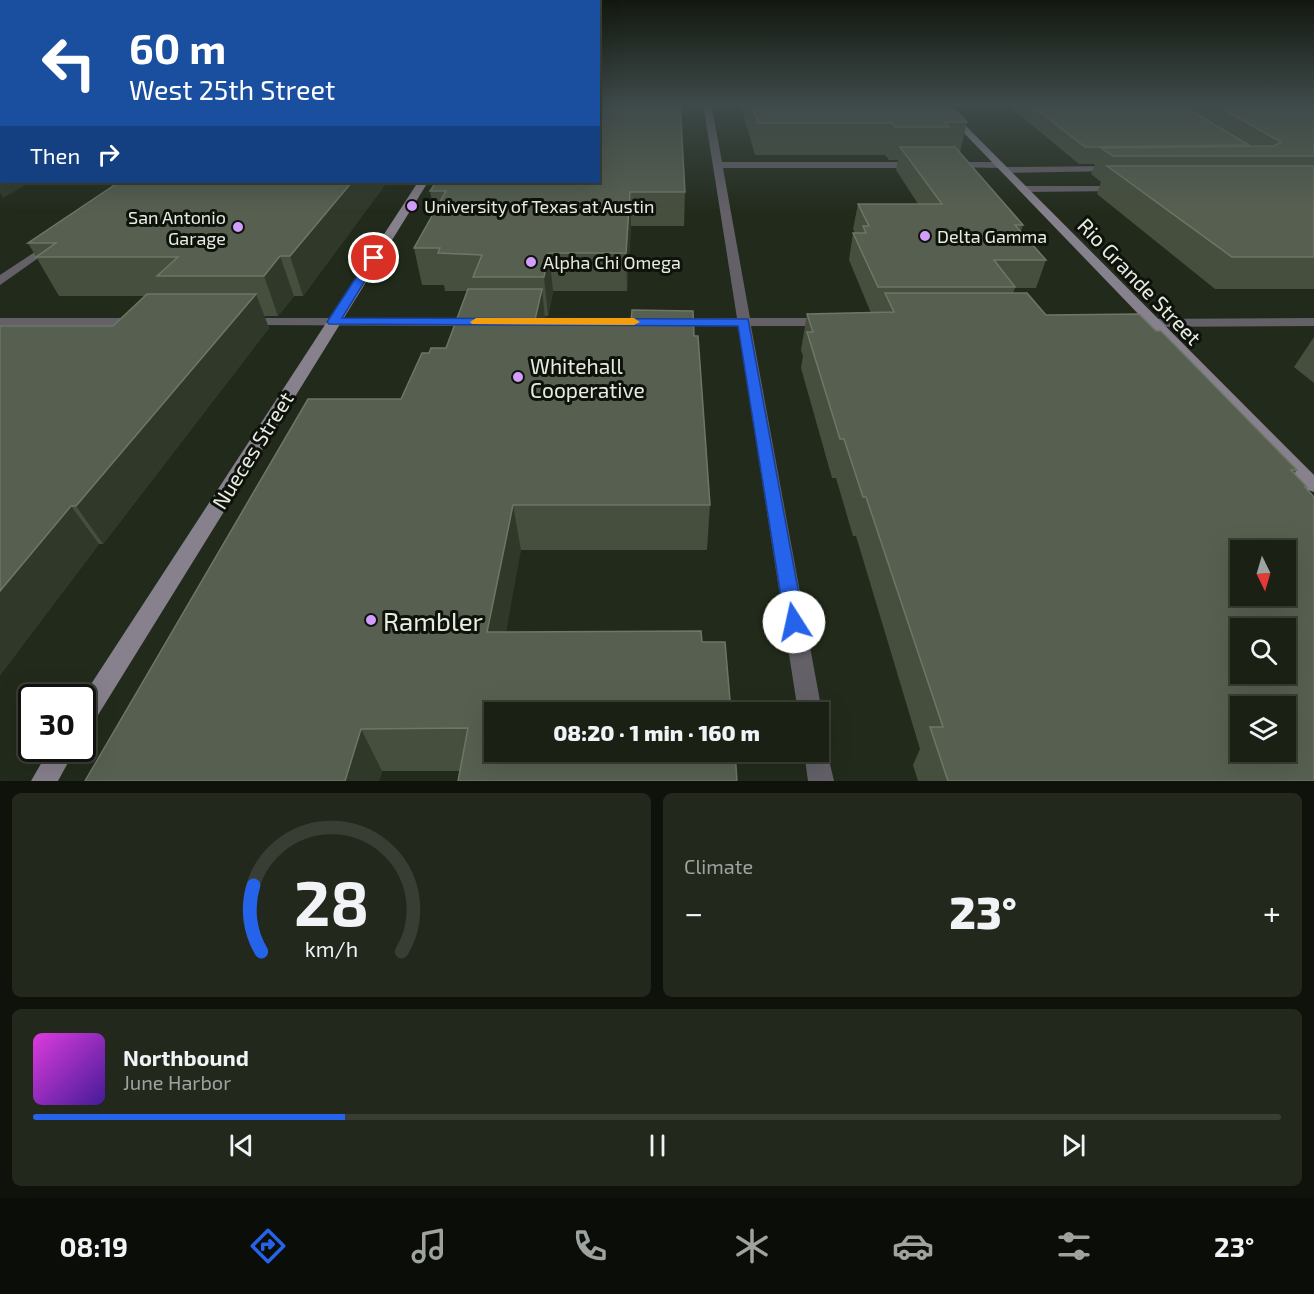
<!DOCTYPE html>
<html lang="en">
<head>
<meta charset="utf-8">
<style>
	:root { --surface:#1a2014; --page:#23281d; --text:#f1f3f6; --muted:#9fa3a0; --line:#383e34; --accent:#2563eb }
	body { margin:0; font-family:"Exo 2",sans-serif; background:var(--page); color:var(--text); height:100vh; display:flex; flex-direction:column; font-size:22px; white-space:nowrap }
	* { box-sizing:border-box; margin:0 }
	p { font-size:20px; color:var(--muted) }
	.icon { flex:none; width:33px; height:33px; fill:none; stroke:currentColor; stroke-width:2; stroke-linecap:round; stroke-linejoin:round }
	.map { position:relative; height:781px; overflow:hidden }
	.drawer { display:flex; flex-direction:column; gap:12px; padding:12px; background:#0e120b; flex:1 }
	.drawer>* { flex:none }
	.guide { position:absolute; left:0px; top:0px; width:600px; height:183px; box-shadow:0 6px 24px #0002,0 0 0 2px var(--line); background:#1a4fa0; color:#fff; overflow:hidden }
	.needle { width:39px; rotate:175deg }
	.buttons { position:absolute; left:1230px; top:540px; display:grid; gap:12px }
	.buttons a { display:grid; place-items:center; width:66px; height:66px; border-radius:0px; background:var(--surface); box-shadow:0 6px 24px #0002,0 0 0 2px var(--line); font-size:30px }
	.speed { position:absolute; left:18px; top:684px; display:flex; gap:12px; font-size:30px; font-weight:700; text-align:center }
	.speed>* { display:grid; place-content:center; width:78px; height:78px; border-radius:50%; background:var(--surface); box-shadow:0 6px 24px #0002,0 0 0 2px var(--line); line-height:1 }
	.speed .limit { border:3px solid #111; border-radius:9px; background:#fff; color:#111 }
	.pin { position:absolute; display:grid; place-items:center; width:51px; height:51px; color:#fff; margin:-26px; border:3px solid #fff; border-radius:50%; box-shadow:0 2px 6px #0007 }
	.me { position:absolute; width:66px; margin:-33px; rotate:350deg; stroke-linejoin:round; filter:drop-shadow(0 0 4px #0008) }
	.turn { display:flex; align-items:center; gap:21px; height:126px; padding:0 30px; font-size:27px }
	.turn .icon { width:78px; height:78px; stroke-width:2.5 }
	.turn b { display:block; font-size:42px; line-height:51px }
	.then { display:flex; align-items:center; height:57px; padding:0 30px; background:#0003; gap:12px; font-size:22px }
	.big { font-size:45px; font-weight:800; line-height:1.1 }
	.drawer .card { flex:1; display:flex; flex-direction:column; justify-content:center; gap:9px; min-width:0; padding:0 21px; border-radius:9px; background:var(--page) }
	.drawer .dial { align-items:center; gap:0 }
	.dial svg { height:156px; overflow:visible; fill:none; stroke:var(--line); stroke-width:7; stroke-linecap:round; text-anchor:middle }
	.dial text { fill:var(--text); stroke:none }
	.song { display:flex; align-items:center; gap:18px }
	.cover { width:72px; height:72px; border-radius:9px; background:linear-gradient(135deg,hsl(300 70% 55%),hsl(260 70% 35%)) }
	.played { height:6px; border-radius:3px; background:linear-gradient(90deg,var(--accent) 25%,var(--line) 25%) }
	.keys { display:flex; justify-content:space-around; direction:ltr }
	.heat { display:flex; justify-content:space-between; align-items:center; font-size:33px; direction:ltr }
	.drawer .tiles { flex:1; display:grid; gap:12px; grid-template-columns:1fr 1fr }
	.card:last-child { grid-column:span 2 }
	.trip { position:absolute; left:484px; top:702px; width:345px; height:60px; border-radius:0px; background:var(--surface); box-shadow:0 6px 24px #0002,0 0 0 2px var(--line); font-weight:800; line-height:60px; text-align:center }
	.dock { display:flex; height:96px; justify-content:space-around; align-items:center; background:#0a0d08; color:var(--muted) }
	.dock .icon { width:42px; height:42px }
	.dock .on { color:var(--accent) }
	.dock b { font-size:27px; color:var(--text) }
	.map>svg:first-child { display:block }
	.lines { fill:none; stroke-linecap:round; stroke-linejoin:round }
	.lane { fill:#646068; fill-rule:evenodd }
	.street { fill:#646068; fill-rule:evenodd }
	.secondary { fill:#87808d; fill-rule:evenodd }
	.primary { fill:#a198a9; fill-rule:evenodd }
	.wall { fill:#464f3e }
	.shaded-wall { fill:#303929 }
	.building { fill:#576050; stroke:#6e7666; stroke-width:1.5; fill-rule:evenodd }
	.route { fill:#2563eb; stroke:#184099; stroke-width:1.5 }
	.slow { fill:#f59e0b }
	.poi-dot { fill:#d29dfd; stroke:#0e120b; stroke-width:2 }
	.labels { text-anchor:middle; dominant-baseline:central; stroke-width:6; stroke-linejoin:round; paint-order:stroke }
	.far-poi-label { font-size:18px; fill:#e6ece1; stroke:#0e120b; text-anchor:start }
	.street-label { font-size:21px; fill:#e6ece1; stroke:#0e120b }
	.poi-label { font-size:21px; fill:#e6ece1; stroke:#0e120b; text-anchor:start }
	.near-poi-label { font-size:26px; fill:#e6ece1; stroke:#0e120b; text-anchor:start }
</style>
</head>
<body>
<div class="map">
<svg width="1314" height="781" viewBox="0 0 1314 781">
	<rect width="100%" height="100%" fill="#222b1b"/>
	<g class="lines">
		<!-- lane -->
		<g class="lane">
			<polygon points="938,103 976,103 941,107"/>
			<polygon points="1113,166 1116,167 1116,171 1005,173 1000,170 1005,167"/>
		</g>
		<!-- street -->
		<g class="street">
			<polygon points="703,103 711,103 722,162 915,162 920,165 915,168 723,168 750,318 825,318 832,322 825,326 751,326 822,712 819,718 819,712 798,712 738,326 675,326 668,322 675,318 737,318"/>
			<polygon points="951,162 999,162 1004,165 999,168 948,167 948,163"/>
			<polygon points="1119,186 1122,187 1122,191 1024,192 1019,189 1024,186"/>
			<polygon points="50,242 56,245 54,247 0,285 0,275"/>
			<polygon points="0,318 138,318 145,322 138,326 0,326"/>
			<polygon points="246,318 474,318 481,322 474,326 241,325 239,322"/>
			<polygon points="525,318 651,318 658,322 651,326 520,325 518,322 520,319"/>
			<polygon points="1314,318 1314,326 1143,327 1136,323 1143,319"/>
			<polygon points="819,741 825,743 834,781 808,781 804,752 819,752"/>
		</g>
		<!-- secondary -->
		<g class="secondary">
			<polygon points="935,103 943,103 1314,475 1314,492 1308,490"/>
			<polygon points="418,182 428,182 90,728 82,731 82,698"/>
			<polygon points="50,748 76,748 58,781 31,781"/>
		</g>
		<!-- primary -->
		<polygon class="primary" points="0,109 2,109 0,114"/>
	</g>
	<!-- wall -->
	<g class="wall">
		<polygon points="740,103 948,103 967,122 960,152 1023,225 1021,231 1046,260 1036,288 1015,288 1013,293 1046,315 1297,470 1294,474 1307,487 1306,489 1314,781 918,781 913,765 920,749 856,536 853,536 836,478 832,478 801,368 803,356 801,350 807,314 871,313 849,260 853,233 855,233 853,229 858,204 918,204 896,170 898,160 889,160 885,155 755,155"/>
		<polygon points="1005,103 1314,103 1314,289 1215,289 1097,194 1101,182 1091,174 1095,164 1079,164"/>
		<polygon points="119,182 387,182 303,296 294,296 278,316 264,316 269,328 103,544 99,544 0,675 0,326 113,326 146,296 59,296 28,243"/>
		<polygon points="430,191 685,192 684,226 631,226 627,291 553,291 548,316 545,316 545,324 694,336 710,505 707,550 521,550 460,771 382,771 379,781 85,781 401,399 429,353 446,348 467,291 445,291 444,285 422,285 414,248 434,213"/>
		<polygon points="1314,337 1314,383 1294,367"/>
	</g>
	<!-- shaded-wall -->
	<g class="shaded-wall">
		<polygon points="0,177 2,177 2,182 31,182 3,198 0,193"/>
		<polygon points="352,182 387,182 303,296 290,256"/>
		<polygon points="630,192 631,226 627,291 626,253"/>
		<polygon points="549,253 553,291 548,316 544,277"/>
		<polygon points="280,256 294,296 278,316 264,276"/>
		<polygon points="542,289 546,328 534,324"/>
		<polygon points="256,294 269,328 103,544 76,506"/>
		<polygon points="513,505 521,550 498,677 487,632"/>
		<polygon points="71,506 99,544 0,675 0,591"/>
		<polygon points="361,729 382,771 379,781 345,781"/>
	</g>
	<!-- building -->
	<g class="building">
		<polygon points="598,103 680,103 685,192 630,192 626,253 549,253 544,277 473,277 482,255 438,253 440,248 414,248 446,191 430,191 436,182 598,182"/>
		<polygon points="751,103 948,103 967,122 944,122 949,127 895,127 892,123 758,123"/>
		<polygon points="1028,103 1178,103 1249,145 1085,147"/>
		<polygon points="1212,103 1303,103 1314,108 1314,156 1113,156 1101,148 1274,146 1281,142"/>
		<polygon points="2,113 2,177 0,177 0,114"/>
		<polygon points="900,147 955,147 1023,225 1015,225 1046,260 994,260 1015,287 878,287 853,233 866,233 863,226 869,226 858,204 942,204"/>
		<polygon points="1107,166 1314,166 1314,257 1232,257"/>
		<polygon points="119,182 352,182 290,256 280,256 264,276 157,276 178,257 36,257 56,243 28,243"/>
		<polygon points="468,289 542,289 534,324 631,323 632,310 693,311 694,336 698,336 710,505 513,505 487,632 701,631 702,642 725,642 731,712 495,712 495,752 735,752 737,781 458,781 468,728 361,729 345,781 85,781 308,399 401,399 422,353 429,353 431,348 446,348"/>
		<path d="M 885,293 L 1027,293 L 1046,315 L 1139,314 L 1156,331 L 1161,331 L 1297,470 L 1291,470 L 1307,487 L 1305,487 L 1314,497 L 1314,781 L 948,781 L 930,727 L 943,727 L 866,497 L 863,497 L 844,439 L 840,439 L 807,332 L 813,332 L 807,314 L 894,312 ZM 1240,550 L 1286,550 L 1286,596 L 1240,596 ZM 1240,628 L 1286,628 L 1286,674 L 1240,674 ZM 1240,706 L 1286,706 L 1286,752 L 1240,752 Z"/>
		<polygon points="147,294 256,294 76,506 71,506 0,591 0,326 113,326"/>
	</g>
	<!-- sky -->
	<linearGradient id="sky" x2="0" y2="1"><stop stop-color="#13180f"/><stop offset="0.49" stop-color="#3e4a4a"/><stop offset="1" stop-color="#3e4a4a" stop-opacity="0"/></linearGradient>
	<rect width="1314" height="212" fill="url(#sky)"/>
	<!-- route -->
	<polygon class="route" points="370,256 379,258 342,318 748,319 804,622 801,627 794,630 787,627 785,622 738,326 329,324 327,322"/>
	<!-- slow -->
	<polygon class="slow" points="476,318 634,318 640,322 634,325 472,324 470,322"/>
	<!-- markers -->
	<g class="poi-dot">
		<circle cx="412" cy="206" r="6"/>
		<circle cx="238" cy="227" r="6"/>
		<circle cx="925" cy="236" r="6"/>
		<circle cx="531" cy="262" r="6"/>
		<circle cx="518" cy="377" r="6"/>
		<circle cx="371" cy="620" r="6"/>
	</g>
	<g class="labels">
		<!-- far-poi labels -->
		<g class="far-poi-label">
			<text x="424" y="206">University of Texas at Austin</text>
			<text x="226" y="217" text-anchor="end">San Antonio<tspan x="226" dy="21">Garage</tspan></text>
			<text x="937" y="236">Delta Gamma</text>
			<text x="543" y="262">Alpha Chi Omega</text>
		</g>
		<!-- street labels -->
		<g class="street-label">
			<text transform="translate(1140 281) rotate(46)">Rio Grande Street</text>
			<text transform="translate(252 450) rotate(-58)">Nueces Street</text>
		</g>
		<!-- poi labels -->
		<g class="poi-label">
			<text x="530" y="365">Whitehall<tspan x="530" dy="24">Cooperative</tspan></text>
		</g>
		<!-- near-poi labels -->
		<g class="near-poi-label">
			<text x="383" y="620">Rambler</text>
		</g>
	</g>
</svg>
<div class="buttons">
<a><svg class="needle" viewBox="-14 -14 28 28"><path d="M0-13l5 13h-10z" fill="#e53935"/><path d="M0 13l5-13h-10z" fill="#9fa3a0"/></svg></a>
<a><svg class="icon" aria-label="search" viewBox="0 0 24 24"><circle cx="10" cy="10" r="6"/><path d="M15 15l6 6"/></svg></a>
<a><svg class="icon" aria-label="layers" viewBox="0 0 24 24"><path d="M12 4l9 5-9 5-9-5zM3 14l9 5 9-5"/></svg></a>
</div>
<div class="speed"><div class="limit">30</div></div>
<div class="pin" style="left:374px;top:258px;background:#d93025"><svg class="icon" aria-label="arrive" viewBox="0 0 24 24"><path d="M6 21V4h12l-3 4 3 4H6"/></svg></div>
<svg class="me" style="left:794px;top:622px" viewBox="-20 -20 40 40"><circle r="19" fill="#fff"/><path d="M0-13L10 11 0 6-10 11z" fill="#2563eb"/></svg>
<div class="trip">08:20 · 1 min · 160 m</div>
<div class="guide">
<div class="turn"><svg class="icon" aria-label="left" viewBox="0 0 24 24"><path d="M17 20v-9H6M10 6l-5 5 5 5"/></svg><div><b>60 m</b>West 25th Street</div></div>
<div class="then">Then<svg class="icon" aria-label="right" viewBox="0 0 24 24"><path d="M7 20v-9h11M14 6l5 5-5 5"/></svg></div>
</div>
</div>
<section class="drawer">
<div class="tiles">
<div class="card dial"><svg viewBox="0 0 100 80">
<path d="M14 69A42 42 0 1 1 86 69"/>
<path d="M14 69A42 42 0 0 1 10 35" stroke="#2563eb"/>
<text x="50" y="56" font-size="32" font-weight="700">28</text>
<text x="50" y="72" font-size="11">km/h</text>
</svg></div>
<div class="card"><p>Climate</p>
<div class="heat"><a>−</a><b class="big">23°</b><a>+</a></div>
</div>
<div class="card">
<div class="song"><i class="cover"></i><div><b>Northbound</b><p>June Harbor</p></div></div>
<div class="played"></div>
<div class="keys"><svg class="icon" aria-label="previous" viewBox="0 0 24 24"><path d="M18 5L8 12l10 7zM5 5v14"/></svg><svg class="icon" aria-label="pause" viewBox="0 0 24 24"><path d="M8 5v14M16 5v14"/></svg><svg class="icon" aria-label="next" viewBox="0 0 24 24"><path d="M6 5l10 7-10 7zM19 5v14"/></svg></div>
</div>
</div>
</section>
<nav class="dock">
<b>08:19</b>
<svg class="icon on" aria-label="directions" viewBox="0 0 24 24"><path d="M12 3l9 9-9 9-9-9zM9 14v-3h6M13 9l2 2-2 2"/></svg>
<svg class="icon" aria-label="music" viewBox="0 0 24 24"><path d="M9 18V5l10-2v13"/><circle cx="6" cy="18" r="3"/><circle cx="16" cy="16" r="3"/></svg>
<svg class="icon" aria-label="phone" viewBox="0 0 24 24"><path d="M5 4h4l2 5-3 2q2 4 5 5l2-3 5 2v4C11 20 4 13 5 4z"/></svg>
<svg class="icon" aria-label="climate" viewBox="0 0 24 24"><path d="M12 3v18M4 7l16 10M4 17L20 7"/></svg>
<svg class="icon" aria-label="car" viewBox="0 0 24 24"><path d="M5 17H2v-5l4-1 3-4h7l3 4 3 1v5h-3M9 17h6M6 11h13"/><circle cx="7" cy="17" r="2"/><circle cx="17" cy="17" r="2"/></svg>
<svg class="icon" aria-label="filters" viewBox="0 0 24 24"><path d="M4 7h16M4 17h16"/><circle cx="9" cy="7" r="2"/><circle cx="15" cy="17" r="2"/></svg>
<b>23°</b>
</nav>
</body>
</html>
